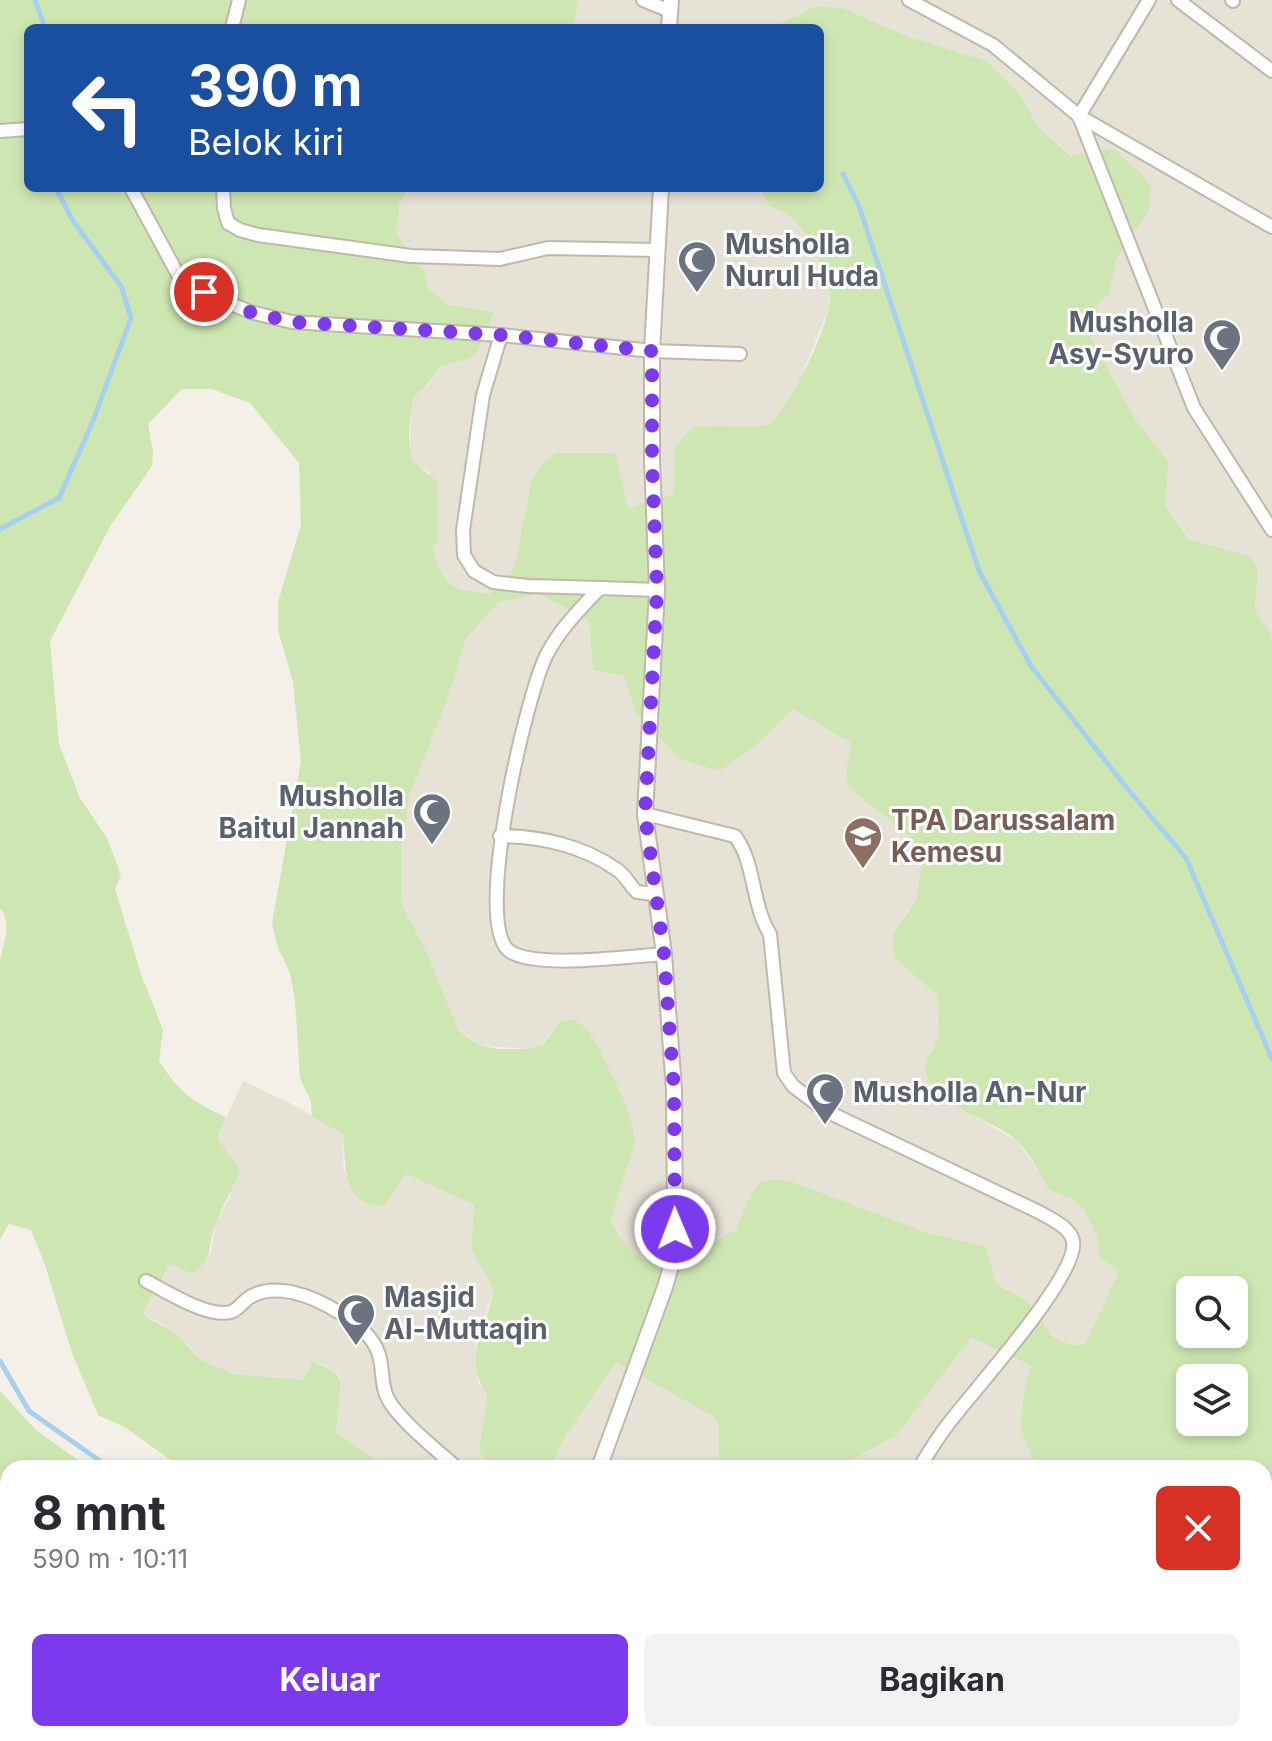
<!DOCTYPE html>
<html lang="id">
<meta charset="utf-8">
<style>
:root{--surface:#fff;--page:#f2f2f3;--text:#2b2b33;--muted:#7c7c81;--accent:#7c3aed}
body{margin:0;font-family:Inter,sans-serif;background:var(--page);color:var(--text);height:100vh;display:flex;flex-direction:column;font-size:30px;white-space:nowrap}
*{box-sizing:border-box;margin:0}
p{font-size:26px;color:var(--muted)}
.icon{flex:none;width:44px;height:44px;fill:none;stroke:currentColor;stroke-width:2;stroke-linecap:round;stroke-linejoin:round}
.map{position:relative;flex:1;overflow:hidden}
.details{position:absolute;left:0px;top:1460px;width:1272px;height:282px;display:flex;flex-direction:column;background:var(--surface);border-radius:24px 24px 0 0;box-shadow:0 4px 12px #0003}
.details>*{flex:none}
.hud{position:absolute;left:24px;top:24px;width:800px;height:168px;border-radius:12px;box-shadow:0 4px 12px #0003;background:#1a4fa0;color:#fff;overflow:hidden}
.tools{position:absolute;left:1176px;top:1276px;display:grid;gap:16px}
.tools a{display:grid;place-items:center;width:72px;height:72px;border-radius:12px;background:var(--surface);box-shadow:0 4px 12px #0003;font-size:40px}
.pin{position:absolute;display:grid;place-items:center;width:68px;height:68px;color:#fff;margin:-34px;border:4px solid #fff;border-radius:50%;box-shadow:0 2px 8px #0007}
.me{position:absolute;width:88px;margin:-44px;rotate:359deg;stroke-linejoin:round;filter:drop-shadow(0 0 6px #0008)}
.turn{display:flex;align-items:center;gap:28px;height:168px;padding:0 32px;font-size:36px}
.turn .icon{width:104px;height:104px;stroke-width:2.5}
.turn b{display:block;font-size:56px;line-height:68px}
.round{display:grid;place-items:center;flex:none;width:84px;height:84px;border-radius:12px;background:var(--page)}
.headline{display:flex;align-items:center;justify-content:space-between;height:136px;padding:0 32px}
h1{font-size:48px;font-weight:700;line-height:60px}
.action{display:flex;gap:16px;margin-top:auto;padding:16px 32px}
.action a{flex:1;height:92px;border-radius:12px;background:var(--accent);color:#fff;font-size:32px;font-weight:700;line-height:92px;text-align:center}
.action a+a{background:var(--page);color:var(--text)}
.map>svg:first-child{display:block}
</style>
<div class="map">
<svg width="1272" height="1741" viewBox="0 0 1272 1741">
<rect width="100%" height="100%" fill="#f4f0e8"/>
<!-- residential -->
<g fill="#e7e2d6">
<polygon points="578,0 1272,0 1272,636 1255,610 1258,566 1250,556 1190,539 1165,505 1169,463 1133,416 1091,336 1099,302 1110,292 1116,259 1148,212 1142,174 1113,148 1072,156 1039,128 1019,93 909,37 843,8 815,6 772,28 573,28"/>
<polygon points="408,188 760,188 770,207 783,210 794,219 810,241 827,280 830,295 828,310 802,375 780,414 770,425 675,446 674,494 628,508 531,482 514,568 491,594 452,588 444,581 433,551 438,539 429,472 416,465 409,452 413,398 425,389 440,366 493,312 448,305 427,287 423,271 396,233 400,202"/>
<polygon points="536,595 543,596 589,621 593,670 624,676 636,713 762,740 793,709 851,743 846,771 857,795 904,831 923,856 916,900 900,922 897,960 938,996 937,1042 929,1053 956,1106 1017,1141 1043,1177 1048,1189 1073,1200 1084,1209 1096,1234 1100,1257 1119,1272 1085,1345 1062,1343 1042,1324 1028,1302 995,1282 985,1246 928,1233 793,1182 747,1204 736,1229 712,1244 691,1263 661,1264 634,1256 624,1245 611,1220 635,1142 633,1128 560,1022 542,1044 530,1049 483,1046 459,1031 428,955 402,905 401,852 409,796 447,700 466,639 499,602"/>
<polygon points="243,1081 290,1103 344,1134 343,1161 345,1174 384,1206 406,1174 474,1205 471,1248 494,1291 476,1342 478,1382 487,1394 479,1451 490,1468 387,1468 381,1466 336,1432 341,1383 339,1375 326,1366 312,1363 302,1380 235,1374 202,1361 190,1347 161,1323 146,1317 144,1310 170,1264 211,1252 215,1225 231,1194 217,1138"/>
<polygon points="971,1336 1031,1366 1025,1384 1020,1427 1036,1468 850,1468 852,1460 896,1436"/>
<polygon points="616,1362 712,1416 719,1427 719,1468 550,1468 565,1437"/>
</g>
<!-- green -->
<g fill="#cee7b2" fill-rule="evenodd">
<path d="M0 0H578L573 28H28V188H408L400 202 396 233 424 271 427 287 448 305 494 312 478 350 470 358 440 366 424 389 413 398C412 416 404 445 414 461 420 469 431 475 438 483V539L433 551C448 592 449 587 490 594L514 568 531 482 543 462 556 453H615L628 508 674 494 675 446 695 426 754 427 770 425C792 400 830 328 830 295 829 279 820 263 813 248 804 229 791 212 770 207L760 188H820V28H772L815 6 843 8 909 37 986 61 1019 93 1039 128 1071 156 1113 148 1142 174 1151 187 1148 212 1116 259 1110 293 1099 302 1091 336 1133 416 1169 463 1165 505 1189 539 1250 556 1258 567 1255 610 1272 636V1741H396L380 1734H1264V1468H1036L1020 1427 1025 1384 1031 1366 971 1337 896 1436 853 1459 850 1468H719V1427L712 1416 616 1362 565 1437 550 1468H490L479 1451 487 1394C461 1359 486 1327 494 1291L471 1248 474 1205 406 1174 384 1206C341 1206 346 1165 343 1134L312 1116 311 1102 300 1078 295 1000 290 973 278 948 272 923 301 761 293 682 278 630V602L301 525 299 463 250 403 212 389H182L148 424 153 452 152 466 111 525 50 641 59 744 80 798 107 838 121 875 115 889 141 974 163 1030 159 1061C180 1093 191 1101 226 1117L217 1138 240 1170C233 1188 223 1205 216 1223 207 1245 214 1256 194 1274L170 1264 144 1310 146 1317 174 1332 202 1361 235 1374 302 1380 312 1363C325 1366 337 1369 341 1383L336 1432 387 1468H182L126 1428 98 1415 72 1353 44 1262 31 1230 9 1224 0 1239V959C4 942 12 923 0 908ZM536 595 543 596 589 621 593 670 624 676 636 713 680 759 720 771 762 740 793 709 851 743 846 771 848 785 857 795 904 831 923 856 916 900 893 934 892 947 897 960 938 996C937 1010 939 1026 937 1040 935 1049 924 1056 925 1067 929 1108 995 1118 1018 1142 1030 1155 1041 1173 1048 1189L1073 1200 1084 1209 1096 1234 1100 1257 1119 1272 1085 1344C1047 1348 1048 1322 1028 1302 1019 1294 1005 1291 996 1282L985 1246 928 1233 793 1182 776 1179 762 1181 752 1192 736 1229 712 1244 691 1263C647 1264 630 1263 611 1220L635 1142 633 1128 624 1100 594 1039 586 1028 573 1019 560 1022 543 1044 530 1049H498L483 1046 470 1039 459 1031 428 955 402 905 401 852 409 796 447 700 466 639 499 602ZM1190 1290H1234V1334H1190ZM1190 1378H1234V1422H1190Z"/>
<polygon points="0,1391 36,1430 89,1468 8,1468 8,1540 0,1538"/>
<polygon points="0,1679 8,1686 8,1734 316,1734 306,1741 0,1741"/>
</g>
<g fill="none" stroke-linecap="round" stroke-linejoin="round">
<!-- stream -->
<g stroke="#a6d0ef" stroke-width="5">
<polyline points="35,0 45,28"/>
<polyline points="843,174 859,206 979,571 1031,666 1126,787 1186,858 1272,1059"/>
<polyline points="0,529 59,498 93,421 131,318 121,286 73,221 56,188"/>
<polyline points="0,1361 29,1411 110,1468"/>
<polyline points="0,1638 8,1647"/>
<polyline points="552,1734 564,1741"/>
</g>
<!-- minor casing -->
<g stroke="#bfb8ab" stroke-width="16">
<g id="minor">
<polyline points="643,0 670,11"/>
<polyline points="909,0 993,45 1079,116 1272,227"/>
<polyline points="1149,0 1079,116 1194,408 1272,530"/>
<polyline points="1178,0 1272,71"/>
<polyline points="1232,0 1233,1"/>
<polyline points="232,28 239,0"/>
<polyline points="0,131 28,129"/>
<polyline points="131,188 182,282 250,312 292,322 501,335"/>
<polyline points="223,188 224,208 228,223 240,230 258,235 411,256 500,259 548,248 658,250"/>
<polyline points="600,588 528,586 493,582 474,571 464,555 463,530 483,395 501,335 652,351 740,354"/>
<path d="M657 590 600 588C580 609 560 629 547 654 526 695 474 918 508 950 531 970 632 956 664 954"/>
<path d="M645 814 735 836C756 864 751 904 770 934L784 1073 793 1086 826 1111 1041 1213C1052 1220 1070 1227 1073 1241 1080 1275 969 1395 946 1427 936 1440 928 1454 919 1468"/>
<path d="M500 836C540 836 583 846 616 869 626 875 629 885 637 892L654 894"/>
<path d="M146 1281C168 1292 207 1318 231 1312 237 1310 240 1305 245 1301 257 1290 275 1289 291 1292 319 1298 368 1324 378 1352 384 1367 380 1385 388 1399 399 1420 438 1451 457 1468"/>
</g>
</g>
<!-- tertiary casing -->
<g stroke="#bfb8ab" stroke-width="18">
<g id="tertiary">
<polyline points="669,28 671,0"/>
<polyline points="599,1468 665,1287 672,1263 675,1229 674,1090 664,954 645,814 657,590 652,459 652,351 661,188"/>
<polyline points="682,1734 690,1741"/>
</g>
</g>
<!-- minor -->
<use href="#minor" stroke="#fff" stroke-width="12"/>
<!-- tertiary -->
<use href="#tertiary" stroke="#fff" stroke-width="14"/>
</g>
<g fill="none" stroke-linecap="round" stroke-linejoin="round">
<!-- route -->
<polyline stroke="#7c3aed" stroke-width="14" stroke-dasharray="0 25.2" points="204,292 250,312 292,322 501,335 652,351 652,459 657,590 645,814 664,954 674,1090 675,1229"/>
</g>
<!-- icons -->
<defs>
<g id="mosque-pin" transform="scale(2)"><path d="M0 17L-7.5 6A9.5 9.5 0 1 1 7.5 6Z" fill="#6b7280" stroke="#fff"/><path d="M3.5-4.9A6 6 0 1 0 3.5 4.9A5 5 0 1 1 3.5-4.9Z" fill="#fff"/></g>
<g id="school-pin" transform="scale(2)"><path d="M0 17L-7.5 6A9.5 9.5 0 1 1 7.5 6Z" fill="#8d6e63" stroke="#fff"/><path d="M0-5L7-2L0 1L-7-2ZM-4 1L0 2.5L4 1V4Q0 6-4 4Z" fill="#fff"/></g>
</defs>
<g fill-rule="evenodd">
<use href="#mosque-pin" x="697" y="260"/>
<use href="#mosque-pin" x="1222" y="338"/>
<use href="#mosque-pin" x="432" y="812"/>
<use href="#school-pin" x="863" y="836"/>
<use href="#mosque-pin" x="825" y="1092"/>
<use href="#mosque-pin" x="356" y="1313"/>
</g>
<g text-anchor="middle" dominant-baseline="central" stroke-width="6" stroke-linejoin="round" paint-order="stroke">
<!-- worship labels -->
<g font-size="28" font-weight="bold" fill="#5b616d" stroke="#fff" text-anchor="start">
<text x="725" y="244">Musholla<tspan x="725" dy="32">Nurul Huda</tspan></text>
<text x="1194" y="322" text-anchor="end">Musholla<tspan x="1194" dy="32">Asy-Syuro</tspan></text>
<text x="404" y="796" text-anchor="end">Musholla<tspan x="404" dy="32">Baitul Jannah</tspan></text>
<text x="853" y="1092">Musholla An-Nur</text>
<text x="384" y="1297">Masjid<tspan x="384" dy="32">Al-Muttaqin</tspan></text>
</g>
<!-- education labels -->
<g font-size="28" font-weight="bold" fill="#785e54" stroke="#fff" text-anchor="start">
<text x="891" y="820">TPA Darussalam<tspan x="891" dy="32">Kemesu</tspan></text>
</g>
</g>
</svg>
<div class="tools">
<a><svg class="icon" aria-label="search" viewBox="0 0 24 24"><circle cx="10" cy="10" r="6"/><path d="M15 15l6 6"/></svg></a>
<a><svg class="icon" aria-label="layers" viewBox="0 0 24 24"><path d="M12 4l9 5-9 5-9-5zM3 14l9 5 9-5"/></svg></a>
</div>
<div class="pin" style="left:204px;top:292px;background:#d93025"><svg class="icon" aria-label="arrive" viewBox="0 0 24 24"><path d="M6 21V4h12l-3 4 3 4H6"/></svg></div>
<svg class="me" style="left:675px;top:1229px" viewBox="-20 -20 40 40"><circle r="17" fill="#7c3aed" stroke="#fff" stroke-width="3"/><path d="M0-11L8 9 0 5-8 9z" fill="#fff"/></svg>
<div class="hud">
<div class="turn"><svg class="icon" aria-label="left" viewBox="0 0 24 24"><path d="M17 20v-9H6M10 6l-5 5 5 5"/></svg><div><b>390 m</b>Belok kiri</div></div>
</div>
<section class="details">
<div class="headline"><div><h1>8 mnt</h1><p>590 m · 10:11</p></div><a class="round" style="background:#d93025;color:#fff"><svg class="icon" aria-label="close" viewBox="0 0 24 24"><path d="M6 6l12 12M18 6L6 18"/></svg></a></div>
<div class="action"><a>Keluar</a><a>Bagikan</a></div>
</section>
</div>
